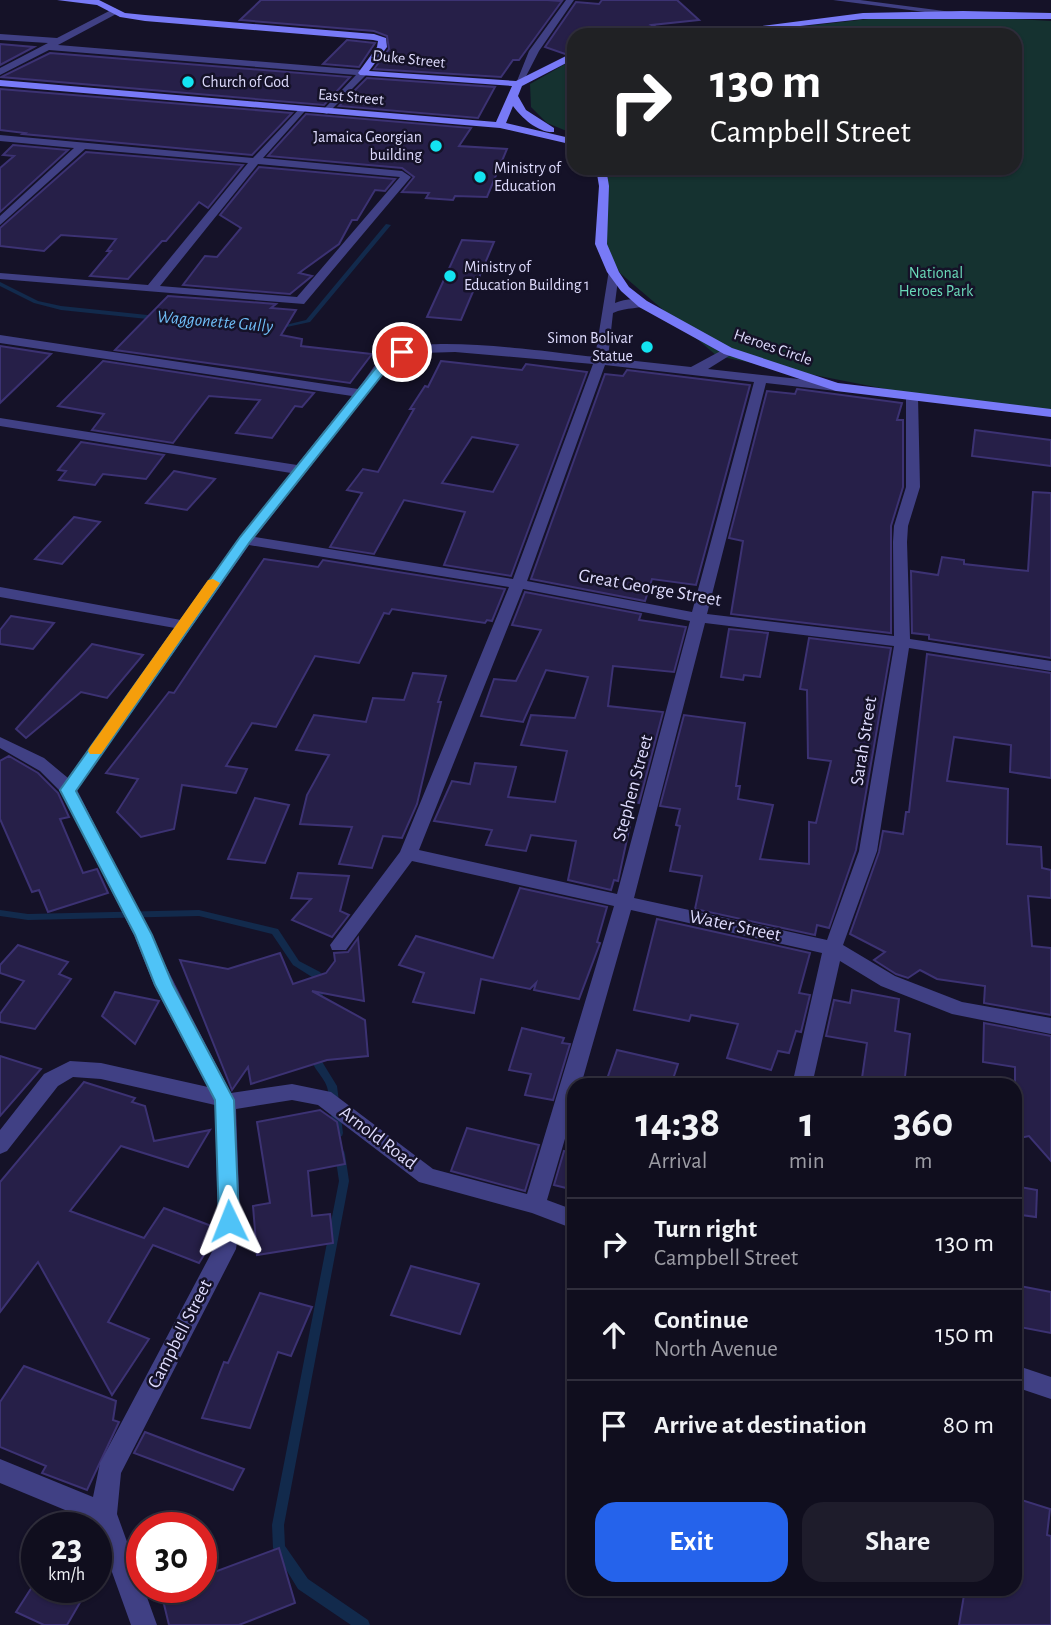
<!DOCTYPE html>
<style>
:root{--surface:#100e1e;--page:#1e1c2b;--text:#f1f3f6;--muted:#9c9ca4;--line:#302e3c;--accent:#2563eb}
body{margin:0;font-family:"Alegreya Sans",sans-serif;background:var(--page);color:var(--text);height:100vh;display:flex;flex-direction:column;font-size:26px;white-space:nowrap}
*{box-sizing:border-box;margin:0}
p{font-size:23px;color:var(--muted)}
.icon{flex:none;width:38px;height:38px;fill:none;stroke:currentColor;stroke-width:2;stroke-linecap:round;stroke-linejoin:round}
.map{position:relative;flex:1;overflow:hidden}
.side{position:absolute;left:567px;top:1078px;width:455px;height:518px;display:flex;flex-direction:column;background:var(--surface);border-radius:21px;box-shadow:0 2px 5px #0004,0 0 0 2px var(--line)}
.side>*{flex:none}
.top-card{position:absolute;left:567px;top:28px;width:455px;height:147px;border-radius:21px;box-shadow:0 2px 5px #0004,0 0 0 2px var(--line);background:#202124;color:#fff;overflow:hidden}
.speed{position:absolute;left:21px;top:1512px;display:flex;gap:14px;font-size:35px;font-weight:700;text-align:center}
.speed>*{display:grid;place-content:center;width:91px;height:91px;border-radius:50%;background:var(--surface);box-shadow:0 2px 5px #0004,0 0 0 2px var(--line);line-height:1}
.speed small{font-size:18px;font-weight:400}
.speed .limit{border:10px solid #d22;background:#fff;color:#111}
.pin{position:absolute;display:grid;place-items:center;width:60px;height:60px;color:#fff;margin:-30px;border:4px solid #fff;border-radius:50%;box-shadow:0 2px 7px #0007}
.me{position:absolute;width:77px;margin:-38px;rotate:358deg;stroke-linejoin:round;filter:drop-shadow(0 0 5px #0008)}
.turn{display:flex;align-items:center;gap:24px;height:147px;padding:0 28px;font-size:32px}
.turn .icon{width:91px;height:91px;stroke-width:2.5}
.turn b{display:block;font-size:49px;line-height:60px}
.eta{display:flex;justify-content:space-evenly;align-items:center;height:119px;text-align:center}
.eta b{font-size:42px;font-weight:700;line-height:49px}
.primary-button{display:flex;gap:14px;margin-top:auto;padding:14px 28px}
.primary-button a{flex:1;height:80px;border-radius:21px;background:var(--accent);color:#fff;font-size:28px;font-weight:700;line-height:80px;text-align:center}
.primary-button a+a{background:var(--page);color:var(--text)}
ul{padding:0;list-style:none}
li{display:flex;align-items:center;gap:21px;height:91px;padding:0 28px;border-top:2px solid var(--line)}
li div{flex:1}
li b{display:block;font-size:26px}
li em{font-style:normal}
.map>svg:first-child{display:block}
</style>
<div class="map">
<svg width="1051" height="1625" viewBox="0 0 1051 1625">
<rect width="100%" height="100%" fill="#151228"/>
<!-- green -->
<g fill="#153230">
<polygon points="978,17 1051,21 1051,412 916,395 717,356 620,273 609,253 602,230 609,168 1015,168 1015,35 726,35 868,19"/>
<polygon points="574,59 574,134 547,123 531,107 530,84"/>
</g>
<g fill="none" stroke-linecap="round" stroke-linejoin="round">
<!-- stream -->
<g fill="#122a4c" fill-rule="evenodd">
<polygon points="386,224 391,225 310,322 273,330 273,328 306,320"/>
<polygon points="0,282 38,301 61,306 157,316 160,318 157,320 61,310 34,303 0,286"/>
<polygon points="0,910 28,914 199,910 278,929 299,961 320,972 322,975 323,1006 321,1009 315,1009 313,1006 312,977 293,965 272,934 199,916 28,920 0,916"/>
<path d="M316 1050 320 1051 321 1060 337 1086 343 1133 342 1136 338 1137 334 1136 333 1133C331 1120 331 1099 327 1087 323 1074 308 1066 312 1051Z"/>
<polygon points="340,1150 344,1151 345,1154 349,1181 284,1525 285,1546 308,1579 368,1620 370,1625 351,1625 298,1589 273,1548 272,1525 339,1181 335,1154 336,1151"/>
</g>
</g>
<!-- building -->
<g fill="#261f48" stroke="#3c3273" stroke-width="2" fill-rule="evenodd">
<polygon points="261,0 547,0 562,1 519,60 513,60 501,77 374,69 389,49 387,36 374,31 240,20"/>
<polygon points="602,0 677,0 699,20 652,25 654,26 600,35 574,35 574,50 565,54 545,47 576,2 599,4"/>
<polygon points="347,40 375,43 359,67 323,64"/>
<polygon points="0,44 34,47 0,65"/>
<polygon points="50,53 350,77 324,105 1,77"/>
<polygon points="367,78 495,87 478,118 339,106"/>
<polygon points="0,89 292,113 252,155 23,134 25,133 0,130"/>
<polygon points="306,114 471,128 459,146 507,149 487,197 455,196 453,200 426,198 429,193 402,192 414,177 402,168 268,156"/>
<polygon points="13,145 68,150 0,212 0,168 14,156 3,155"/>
<polygon points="86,152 243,165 208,208 199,202 166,241 162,241 128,279 90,276 111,251 107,251 116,239 61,235 44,251 0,246 0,228"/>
<polygon points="259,167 395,179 385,191 375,190 357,220 352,220 339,244 299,273 312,276 290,294 183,285 205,256 217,257 241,228 220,215"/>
<polygon points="462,240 494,242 461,320 427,317"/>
<polygon points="168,296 276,304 271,308 296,310 281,335 302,339 301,346 372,354 350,383 115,350"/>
<polygon points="0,346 51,354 0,403"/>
<polygon points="103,361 314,393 302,407 295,406 272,438 236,433 260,400 209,396 173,443 92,430 104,414 58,406"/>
<path d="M441 361 522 370 526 364 587 372 511 576 444 565 465 512 404 500 374 554 330 547 362 493 347 490 363 469 378 472 414 409H410L425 386 428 387ZM472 437 518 445 493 492 442 483Z"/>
<polygon points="627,370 750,385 696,585 652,579 645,601 531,579 605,374 623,376"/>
<polygon points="797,389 902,403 897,420 903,420 903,487 891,526 891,633 731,614 743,541 729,538 767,391 795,394"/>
<polygon points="975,430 1051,440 1051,466 972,456"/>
<polygon points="81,442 164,455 146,479 103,474 95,485 59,480 66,471 58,470"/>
<polygon points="174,471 215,479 187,510 146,503"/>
<polygon points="1033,492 1051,493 1051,658 929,639 929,635 912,633 911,571 938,575 942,557 964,560 964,564 1028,571"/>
<polygon points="74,517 100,522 62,564 35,559"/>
<polygon points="264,559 318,567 323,560 505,589 492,621 487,620 485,623 392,609 389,614 384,613 359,663 315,656 276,727 252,723 226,766 247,769 236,793 182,785 174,829 141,837 117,812 138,779 106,773 169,692 174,693"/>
<polygon points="525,592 641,614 639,620 686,627 674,672 613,666 608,706 663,712 639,803 635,802 618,881 614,880 611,890 568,880 576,841 531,835 526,851 486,845 492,830 434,821 452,781 470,784 475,763 516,767 508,797 555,802 567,751 521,745 531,715 575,718 588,677 546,670 523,722 481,716 494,679 516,681 541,630 512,625"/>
<polygon points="11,616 54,623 33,649 0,644 0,630"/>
<polygon points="729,629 768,633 760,677 744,675 743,680 721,677"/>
<polygon points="809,638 891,648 856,850 829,928 817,925 815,935 695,909 702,876 670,871 680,826 676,825 680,809 660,806 684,715 745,723 736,786 740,786 738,799 773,805 760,859 809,864 809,822 816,823 831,761 808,758 807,690 800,689"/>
<polygon points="92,644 143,655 107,698 81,692 26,738 16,729"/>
<polygon points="927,654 1051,673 1051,778 1010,772 1011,745 954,737 947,781 1008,789 1007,844 1041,847 1042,868 1051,870 1051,898 1028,896 1032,946 1051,948 1051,1015 984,1003 985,986 937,979 920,970 908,978 896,974 874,960 885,952 850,934 879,852 883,831 903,834 906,812 909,812"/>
<polygon points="413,673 446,676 438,702 441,702 417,804 402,838 383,836 372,868 339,864 352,827 300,824 307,795 329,755 296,750 314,715 366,722 373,698 404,700"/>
<polygon points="9,756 38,773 58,793 69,817 60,819 83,873 97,869 108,893 48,912 39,890 32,892 0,819 0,761"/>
<polygon points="255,798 289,805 265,863 228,859"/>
<polygon points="298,873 349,876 340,911 349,915 332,937 292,920 311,899 291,898"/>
<polygon points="520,888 607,907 597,942 600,943 579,999 534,990 536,983 530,989 481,979 474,1013 413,1002 424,973 399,965 416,936 493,958"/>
<polygon points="657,919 810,953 799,993 810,995 801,1032 796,1031 789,1053 778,1051 771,1070 727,1058 738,1024 691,1015 689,1021 634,1010"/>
<polygon points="358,938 364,1001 312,991 365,1020 368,1056 327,1060 251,1084 248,1067 232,1090 180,960 228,969 280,953 293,984 326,973 335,961 334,953 348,952"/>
<polygon points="18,945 68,962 59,974 71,979 35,1029 0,1022 0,1014 24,981 0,973 0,965"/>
<polygon points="852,990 899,999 895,1031 910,1034 904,1085 861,1085 867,1043 826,1036 834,1000 850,1003"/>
<polygon points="115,992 159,1001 135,1044 102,1016"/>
<polygon points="984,1023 1051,1036 1051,1161 1029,1136 1015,1139 1015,1067 983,1062"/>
<polygon points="522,1028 564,1038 562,1043 570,1044 553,1100 525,1095 531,1074 509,1070"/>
<polygon points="617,1050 678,1064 671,1085 620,1085 606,1082"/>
<polygon points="0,1056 41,1069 0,1116"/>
<polygon points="84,1082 135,1098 132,1102 145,1106 154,1141 210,1130 188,1167 121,1146 70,1211 144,1238 164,1208 214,1227 212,1242 199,1263 153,1245 108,1322 149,1339 112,1395 38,1262 0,1312 0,1182"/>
<polygon points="320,1110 337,1122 345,1164 308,1171 312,1216 330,1214 333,1243 257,1255 253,1206 270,1203 257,1122"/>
<polygon points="467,1128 539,1145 525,1191 451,1171"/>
<polygon points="564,1151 574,1153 574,1190 554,1185"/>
<polygon points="1015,1186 1037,1190 1036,1217 1015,1214"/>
<polygon points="411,1266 479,1284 460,1334 391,1315"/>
<polygon points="1015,1285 1051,1292 1051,1333 1015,1326"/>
<polygon points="260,1293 312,1307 291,1356 278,1352 250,1428 202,1418 224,1362 228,1363"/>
<polygon points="24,1366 116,1401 113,1420 119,1422 87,1490 42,1473 46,1466 0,1447 0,1402"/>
<polygon points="145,1432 200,1453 244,1469 233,1490 134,1453"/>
<polygon points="1015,1498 1050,1509 1047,1535 1051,1536 1051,1625 959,1625 965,1589 1015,1589"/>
<polygon points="279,1548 295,1603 239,1625 169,1625 161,1592 175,1587 201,1587 201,1577"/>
<polygon points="32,1587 89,1587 67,1625 44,1625 16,1612"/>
</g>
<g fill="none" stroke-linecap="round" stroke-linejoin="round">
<!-- street -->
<g fill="#404084" fill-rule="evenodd">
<polygon points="566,0 574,0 539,51 521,86 515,86 529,51"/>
<polygon points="833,0 860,0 967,14 963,17"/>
<polygon points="115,8 118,13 58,45 363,70 368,73 327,114 324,113 324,109 356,75 49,50 0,75 0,68 48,43 0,40 0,34 57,38"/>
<path d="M302 106 307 109 305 111 263 158 402 171 411 177 304 304 0 279V273L148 285 248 163 85 149 0 225V216L74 148 0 141V135L253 158ZM258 164 400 177 297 297 160 286Z"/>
<path d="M609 270 619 272 615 303C625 299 640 297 649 304 642 309 626 307 613 313L608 358 691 367 728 347 734 351 732 354 708 369 836 383 842 387 836 391 766 383 707 614 894 636 893 542 894 526 906 487V397L912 393 918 397 920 487 908 526 907 542 910 639 1051 661V671L909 648 877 851 843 945 895 976 962 1002 1051 1018V1034L952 1014 881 986 840 961 812 1085H792L822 953 631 910 581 1085H574V1108L547 1200 574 1210V1229L532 1213 419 1182 318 1105 292 1100 236 1109 240 1221 236 1249 121 1473 117 1514 157 1625H131L94 1522 0 1483V1459L93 1497 100 1463 214 1248 218 1221 215 1105 101 1079 73 1077 58 1086 7 1151 0 1154V1130L44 1074 70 1061 101 1063 208 1087 154 985 134 935 61 792 40 771 0 748V737L44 758 68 778 175 628 0 597V587L181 620 240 537 291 473 0 426V418L297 465 352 396 0 343V335L358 389C366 379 374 364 385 355 415 331 554 353 595 357ZM455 352 593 364 513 579 255 537 394 360 421 353ZM605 365 754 382 692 612 527 581ZM249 545 509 587 400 852 330 945 332 950H346L412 861 614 906 527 1194 433 1169 331 1092 292 1084 231 1093C178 993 129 891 77 790ZM523 589 690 621 617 894 419 850ZM705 623 894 646 859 851 827 940 634 898Z"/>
<polygon points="1015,1365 1051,1377 1051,1399 1015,1387"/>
</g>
<!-- secondary -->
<g fill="#787af7" fill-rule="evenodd">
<path d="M57 0H99L125 13 145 15 374 34 386 38 387 47 369 71 516 81 574 52V59L522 86 518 96 526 110 554 128V132C538 133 522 118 513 106L506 123 574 139V145L500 128 0 86V80L496 122 512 86 360 75 358 73 377 47 378 41 373 40 145 21 120 17 97 5Z"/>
<polygon points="963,11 1051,13 1051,19 863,19 720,35 693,35 863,13"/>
<polygon points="596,168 606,168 609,186 607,244 619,272 629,287 647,301 732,348 838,383 1051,409 1051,417 836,391 724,354 639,307 621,291 607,272 595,244 599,186"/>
</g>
</g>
<!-- route -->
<polygon fill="#4fc3f7" stroke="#337fa1" stroke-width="2" points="402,348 406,349 406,354 394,360 249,543 76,791 152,935 173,985 234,1100 239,1221 236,1227 229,1229 222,1227 219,1221 215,1100 155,985 135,935 60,790 240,537 386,355"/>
<!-- slow -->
<polygon fill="#f59e0b" points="213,579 220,583 101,754 90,754 88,751 90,747 208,580"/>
<!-- markers -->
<g fill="#13e4f1" stroke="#151228" stroke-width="2.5">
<circle cx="188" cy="82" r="7"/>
<circle cx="436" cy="146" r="7"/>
<circle cx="480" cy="177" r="7"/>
<circle cx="450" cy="276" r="7"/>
<circle cx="647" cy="347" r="7"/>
</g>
<g text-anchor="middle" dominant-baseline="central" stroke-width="5" stroke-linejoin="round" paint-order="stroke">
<!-- far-street labels -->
<g font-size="16" fill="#dedbfd" stroke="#151228">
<text transform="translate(409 59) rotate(6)">Duke Street</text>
<text transform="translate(351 97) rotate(5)">East Street</text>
<text transform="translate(773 347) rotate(19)">Heroes Circle</text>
</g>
<!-- far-poi labels -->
<g font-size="16" fill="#dedbfd" stroke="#151228" text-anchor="start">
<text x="202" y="82">Church of God</text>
<text x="422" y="137" text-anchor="end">Jamaica Georgian<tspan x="422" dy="18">building</tspan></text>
<text x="494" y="168">Ministry of<tspan x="494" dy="18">Education</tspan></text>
<text x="464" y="267">Ministry of<tspan x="464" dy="18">Education Building 1</tspan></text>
<text x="633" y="338" text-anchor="end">Simon Bolivar<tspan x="633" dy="18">Statue</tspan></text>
</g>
<!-- far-park labels -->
<g font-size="16" fill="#6adab9" stroke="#151228">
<text x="936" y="273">National<tspan x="936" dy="18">Heroes Park</tspan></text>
</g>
<!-- far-water labels -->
<g font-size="18" font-style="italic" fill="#6fbef7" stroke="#151228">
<text transform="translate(215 322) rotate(5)">Waggonette Gully</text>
</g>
<!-- street labels -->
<g font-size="19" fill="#dedbfd" stroke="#151228">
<text transform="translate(650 588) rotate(10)">Great George Street</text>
<text transform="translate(864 741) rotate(-81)">Sarah Street</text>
<text transform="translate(633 788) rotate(-75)">Stephen Street</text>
<text transform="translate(735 926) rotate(12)">Water Street</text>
<text transform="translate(378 1138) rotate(37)">Arnold Road</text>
<text transform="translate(180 1334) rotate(-63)">Campbell Street</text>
</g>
</g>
</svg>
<div class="speed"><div>23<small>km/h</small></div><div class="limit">30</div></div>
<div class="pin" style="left:402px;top:352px;background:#d93025"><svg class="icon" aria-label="arrive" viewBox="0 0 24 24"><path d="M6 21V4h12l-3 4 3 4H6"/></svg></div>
<svg class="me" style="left:229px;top:1221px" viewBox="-20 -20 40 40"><path d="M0-17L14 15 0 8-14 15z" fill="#4fc3f7" stroke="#fff" stroke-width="4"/></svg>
<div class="top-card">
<div class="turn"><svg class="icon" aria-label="right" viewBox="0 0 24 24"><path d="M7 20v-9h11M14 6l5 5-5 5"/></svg><div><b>130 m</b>Campbell Street</div></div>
</div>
<section class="side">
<div class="eta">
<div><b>14:38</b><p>Arrival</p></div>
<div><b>1</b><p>min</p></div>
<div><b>360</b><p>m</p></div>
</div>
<ul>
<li><svg class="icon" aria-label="right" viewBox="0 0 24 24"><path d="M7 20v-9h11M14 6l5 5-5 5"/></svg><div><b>Turn right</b><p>Campbell Street</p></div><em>130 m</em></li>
<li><svg class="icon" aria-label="ahead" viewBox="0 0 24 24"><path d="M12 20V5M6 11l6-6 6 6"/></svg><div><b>Continue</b><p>North Avenue</p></div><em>150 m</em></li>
<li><svg class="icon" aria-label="arrive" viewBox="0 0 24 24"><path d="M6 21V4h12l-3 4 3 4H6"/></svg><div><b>Arrive at destination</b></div><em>80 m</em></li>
</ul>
<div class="primary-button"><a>Exit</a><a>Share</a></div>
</section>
</div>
